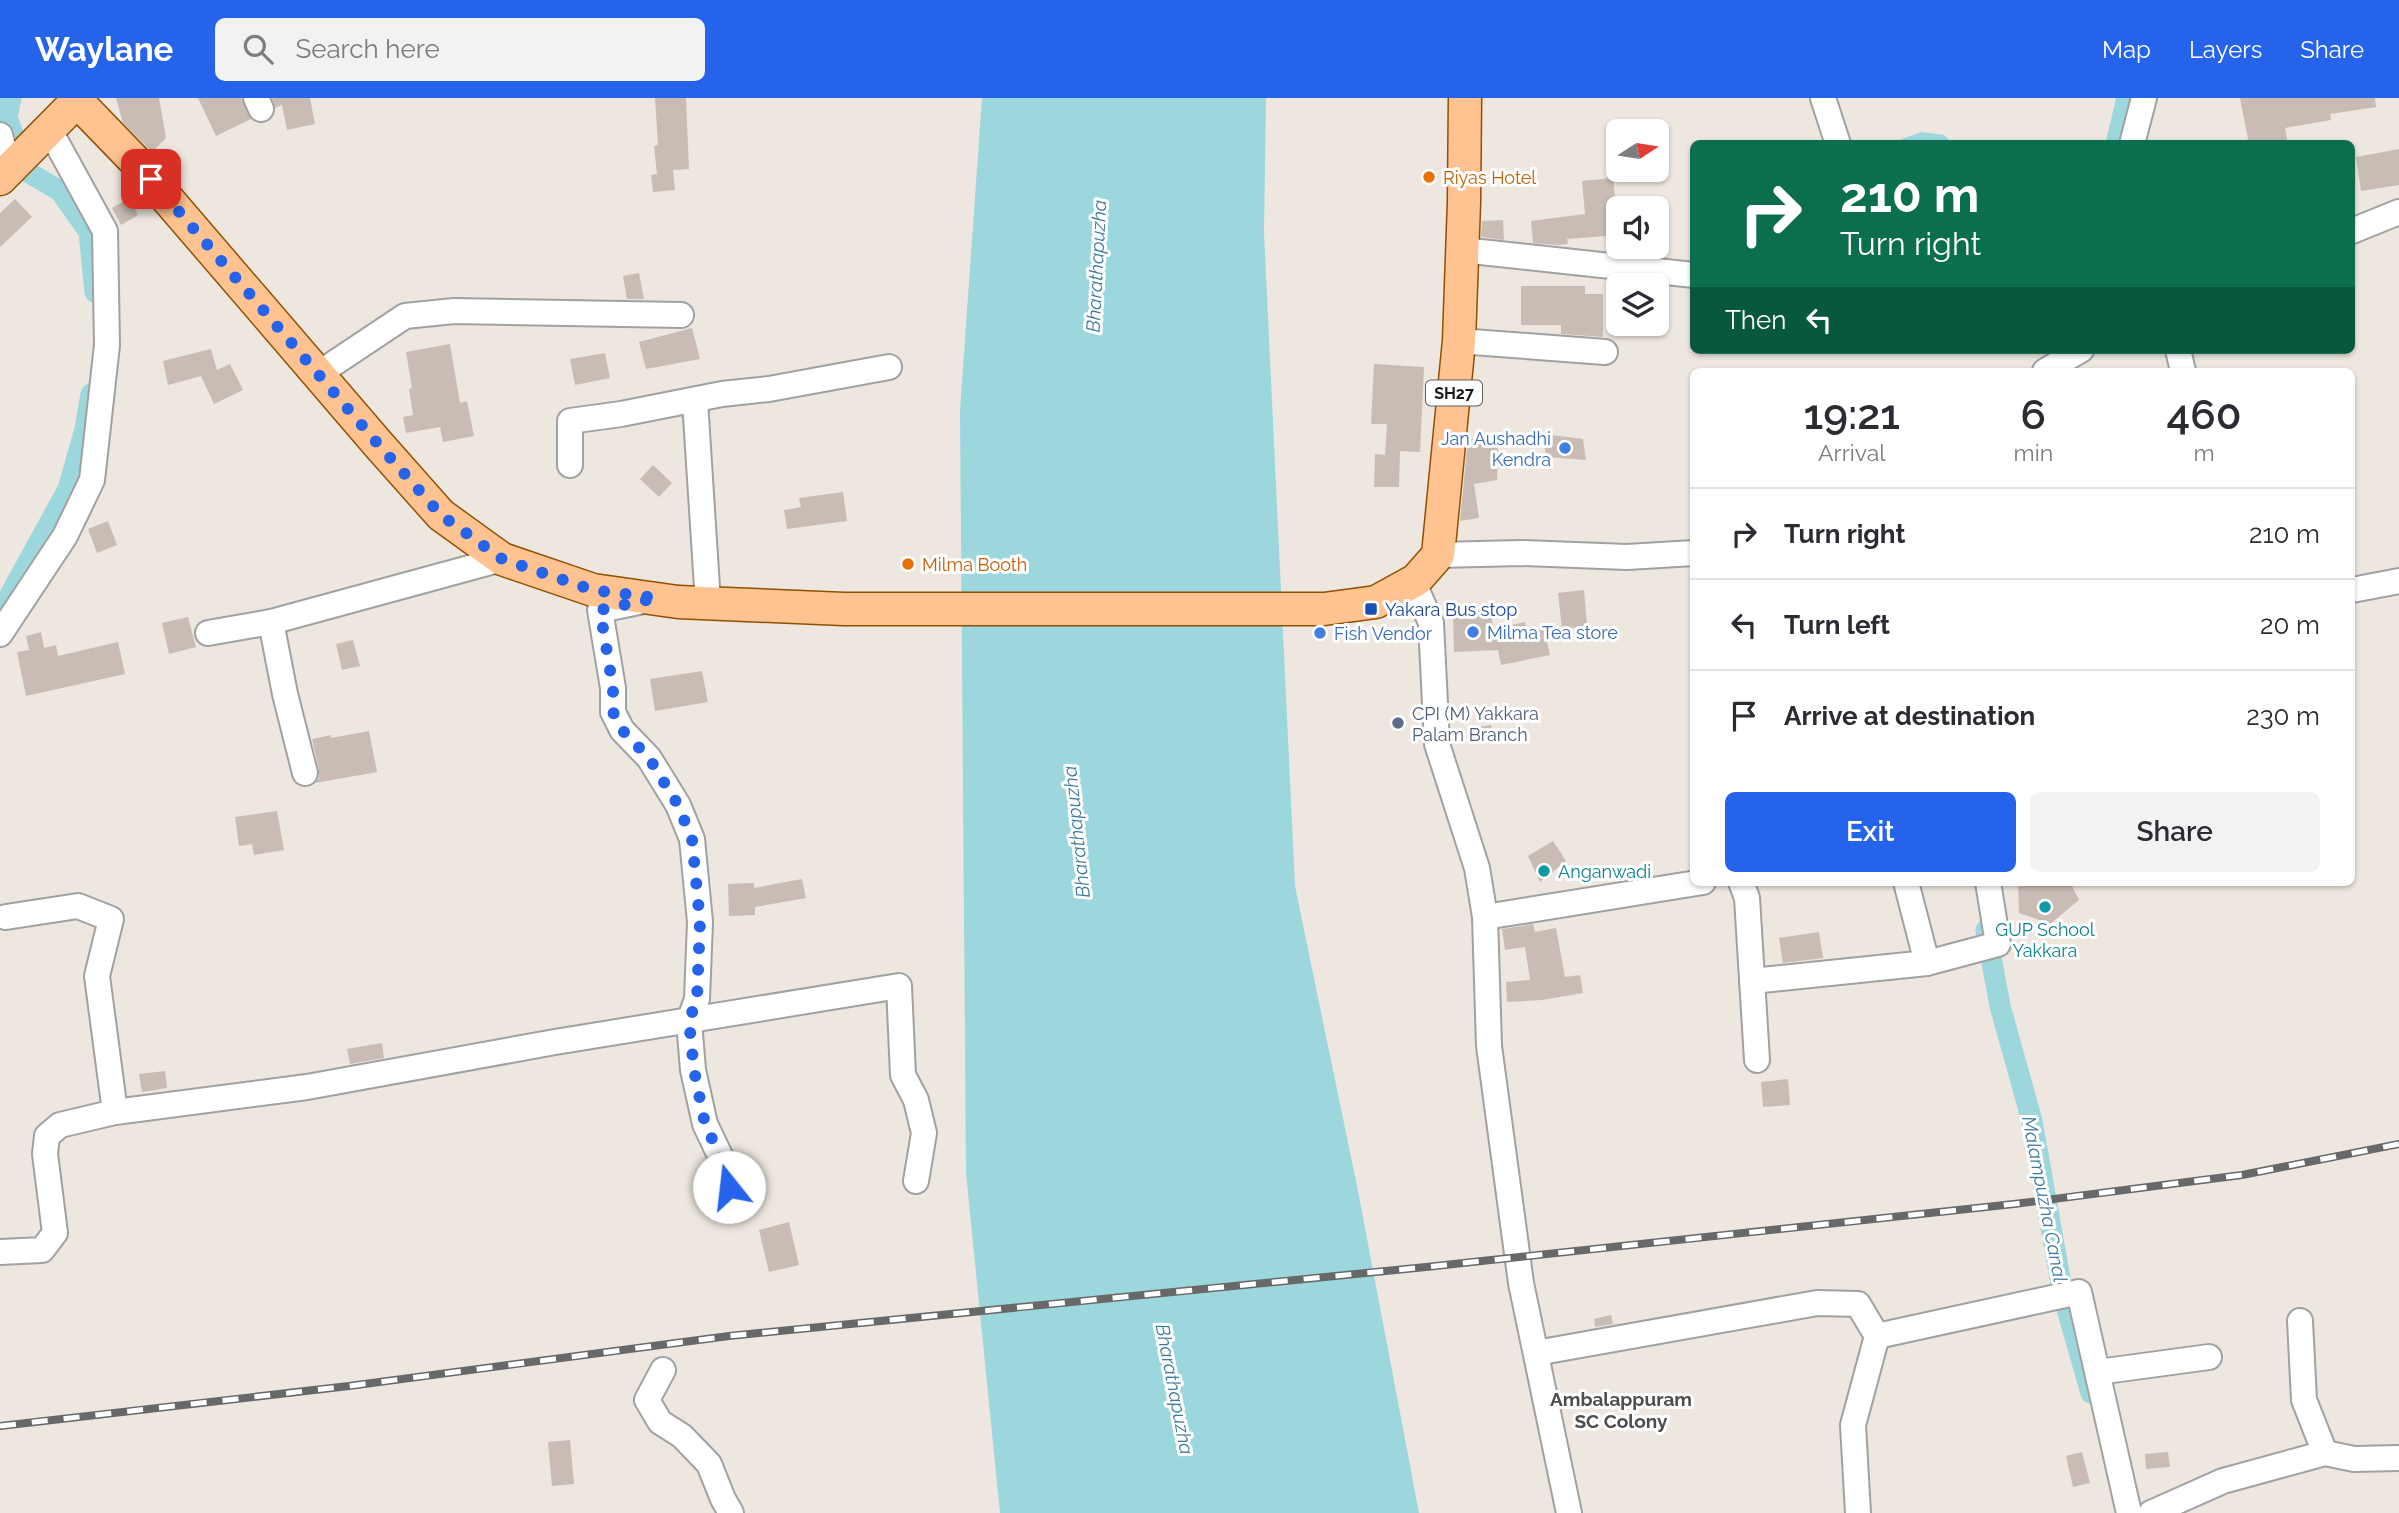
<!DOCTYPE html>
<style>
:root{--surface:#fff;--page:#f2f2f3;--text:#2b2b33;--muted:#7c7c81;--line:#e1e1e2;--accent:#2563eb}
body{margin:0;font-family:Raleway,sans-serif;background:var(--page);color:var(--text);height:100vh;display:flex;flex-direction:column;font-size:26px;white-space:nowrap}
*{box-sizing:border-box;margin:0}
p{font-size:23px;color:var(--muted)}
.icon{flex:none;width:38px;height:38px;fill:none;stroke:currentColor;stroke-width:2;stroke-linecap:round;stroke-linejoin:round}
.map{position:relative;flex:1;overflow:hidden}
.panel{position:absolute;left:1690px;top:270px;width:665px;height:518px;display:flex;flex-direction:column;background:var(--surface);border-radius:10px;box-shadow:0 2px 5px #0004}
.panel>*{flex:none}
.hud{position:absolute;left:1690px;top:42px;width:665px;height:214px;border-radius:10px;box-shadow:0 2px 5px #0004;background:#0b6e4f;color:#fff;overflow:hidden}
.needle{width:46px;rotate:78deg}
.fabs{position:absolute;left:1606px;top:21px;display:grid;gap:14px}
.fabs a{display:grid;place-items:center;width:63px;height:63px;border-radius:10px;background:var(--surface);box-shadow:0 2px 5px #0004;font-size:35px}
.pin{position:absolute;display:grid;place-items:center;width:60px;height:60px;color:#fff;margin:-30px;border-radius:14px;box-shadow:0 4px 10px #0006}
.me{position:absolute;width:77px;margin:-38px;rotate:344deg;stroke-linejoin:round;filter:drop-shadow(0 0 5px #0008)}
.turn{display:flex;align-items:center;gap:24px;height:147px;padding:0 35px;font-size:32px}
.turn .icon{width:91px;height:91px;stroke-width:2.5}
.turn b{display:block;font-size:49px;line-height:60px}
.then{display:flex;align-items:center;height:66px;padding:0 35px;background:#0003;gap:14px;font-size:26px}
.eta{display:flex;justify-content:space-evenly;align-items:center;height:119px;text-align:center}
.eta b{font-size:42px;font-weight:600;line-height:49px}
.cta{display:flex;gap:14px;margin-top:auto;padding:14px 35px}
.cta a{flex:1;height:80px;border-radius:10px;background:var(--accent);color:#fff;font-size:28px;font-weight:600;line-height:80px;text-align:center}
.cta a+a{background:var(--page);color:var(--text)}
ul{padding:0;list-style:none}
li{display:flex;align-items:center;gap:21px;height:91px;padding:0 35px;border-top:2px solid var(--line)}
li div{flex:1}
li b{display:block;font-size:26px}
li em{font-style:normal}
header{display:flex;align-items:center;gap:42px;box-sizing:border-box;height:98px;padding:0 35px;background:var(--accent);color:#fff}
header strong{font-size:33px}
nav{display:flex;gap:38px;margin-inline-start:auto;font-size:24px}
.search{width:490px;height:63px;background:var(--page);display:flex;align-items:center;gap:18px;box-sizing:border-box;padding:0 24px;border-radius:10px;color:var(--muted);font-size:26px}
.map>svg:first-child{display:block}
</style>
<header>
<strong>Waylane</strong>
<div class="search"><svg class="icon" aria-label="search" viewBox="0 0 24 24"><circle cx="10" cy="10" r="6"/><path d="M15 15l6 6"/></svg>Search here</div>
<nav><a>Map</a><a>Layers</a><a>Share</a></nav>
</header>
<div class="map">
<svg width="2399" height="1415" viewBox="0 0 2399 1415">
<rect width="100%" height="100%" fill="#ede7df"/>
<!-- water -->
<g fill="#9cd7de">
<polygon points="982,0 1266,0 1264,134 1295,788 1358,1093 1419,1415 1000,1415 966,1075 960,312"/>
<polygon points="1921,34 1944,37 1952,45 1891,45"/>
</g>
<g fill="none" stroke-linecap="round" stroke-linejoin="round">
<!-- canal -->
<g stroke="#9cd7de" stroke-width="21">
<polyline points="11,0 7,19 26,73 60,93 89,134 95,194"/>
<polyline points="2116,46 2127,0"/>
<polyline points="0,515 68,391 85,331 91,296"/>
<polyline points="1986,832 2000,908 2032,1023 2063,1197 2091,1295"/>
</g>
</g>
<!-- building -->
<g fill="#c9bcb5">
<polygon points="116,0 159,0 166,40 152,54 123,25"/>
<polygon points="198,0 241,0 251,21 216,38"/>
<polygon points="272,0 310,0 315,26 287,32 282,7 275,10"/>
<polygon points="655,0 686,0 689,71 673,72 675,92 653,94 651,77 657,76 654,48 658,47"/>
<polygon points="2240,0 2375,0 2376,9 2330,16 2331,22 2285,30 2288,46 2249,46"/>
<polygon points="2399,51 2399,87 2361,93 2356,59"/>
<polygon points="1613,80 1619,137 1567,141 1568,146 1558,147 1533,145 1531,123 1585,116 1582,83"/>
<polygon points="129,100 138,117 121,127 112,110"/>
<polygon points="15,101 32,119 0,149 0,115"/>
<polygon points="1503,122 1504,142 1481,139 1482,123"/>
<polygon points="639,175 644,201 627,201 623,178"/>
<polygon points="1521,188 1585,188 1585,196 1603,196 1603,239 1561,236 1561,227 1521,227"/>
<polygon points="692,230 700,261 646,271 639,244"/>
<polygon points="450,246 460,305 467,303 474,338 443,344 440,329 406,335 403,319 413,317 409,291 412,290 406,254"/>
<polygon points="211,251 217,272 230,266 243,292 214,306 201,278 168,287 163,263"/>
<polygon points="605,255 610,280 575,287 570,261"/>
<polygon points="1374,266 1424,269 1420,354 1400,353 1399,389 1374,389 1375,356 1385,357 1387,326 1371,326"/>
<polygon points="1543,336 1583,341 1586,362 1546,359"/>
<polygon points="1468,340 1498,345 1497,382 1474,386 1479,420 1460,423"/>
<polygon points="653,367 672,385 659,399 640,381"/>
<polygon points="843,394 847,423 787,431 784,412 801,409 799,400"/>
<polygon points="108,423 117,447 97,455 88,431"/>
<polygon points="1584,492 1587,528 1562,531 1558,495"/>
<polygon points="1491,512 1493,531 1525,524 1527,534 1544,530 1550,557 1501,567 1498,552 1454,554 1453,515"/>
<polygon points="188,519 196,549 169,556 162,525"/>
<polygon points="41,534 44,550 56,547 58,558 118,544 125,576 26,598 17,554 29,552 26,538"/>
<polygon points="353,542 360,568 342,572 336,546"/>
<polygon points="702,573 708,604 655,613 650,581"/>
<polygon points="1491,627 1493,642 1474,645 1472,630"/>
<polygon points="369,633 377,674 315,685 319,680 319,672 312,641 331,637 331,640"/>
<polygon points="277,713 284,752 254,757 252,746 239,748 235,719"/>
<polygon points="1553,743 1566,763 1540,784 1528,758"/>
<polygon points="802,781 806,800 755,809 755,817 729,818 728,786 754,785 754,790"/>
<polygon points="2018,784 2070,784 2079,802 2050,826 2019,815"/>
<polygon points="1533,826 1535,834 1556,830 1565,879 1580,877 1583,895 1542,902 1507,904 1506,884 1530,882 1525,849 1505,852 1502,831"/>
<polygon points="1819,834 1823,860 1783,865 1779,840"/>
<polygon points="382,945 384,960 350,966 347,951"/>
<polygon points="165,973 167,990 142,994 139,976"/>
<polygon points="1788,981 1790,1007 1763,1009 1761,984"/>
<polygon points="789,1124 799,1167 769,1174 759,1132"/>
<polygon points="1611,1217 1613,1226 1595,1229 1594,1221"/>
<polygon points="570,1342 574,1386 552,1388 548,1344"/>
<polygon points="2082,1354 2090,1385 2073,1389 2066,1358"/>
<polygon points="2168,1354 2170,1369 2146,1371 2145,1356"/>
</g>
<g fill="none" stroke-linecap="round" stroke-linejoin="round">
<!-- minor casing -->
<g stroke="#a1a1a1" stroke-width="28">
<g id="minor">
<polyline points="256,0 261,11"/>
<polyline points="1823,0 1838,46"/>
<polyline points="0,37 4,53 13,68"/>
<polyline points="2132,46 2144,0"/>
<polyline points="2352,133 2399,114"/>
<polyline points="1462,152 1694,177"/>
<polyline points="1459,243 1605,254"/>
<polyline points="2178,252 2183,273"/>
<polyline points="2045,273 2081,252"/>
<polyline points="318,276 405,218 454,213 681,217"/>
<polyline points="695,303 708,505"/>
<polyline points="570,367 570,323 621,316 722,296 769,291 889,269"/>
<polyline points="1438,457 1521,455 1627,459 1694,455"/>
<polyline points="1413,483 1431,525 1437,646 1477,770 1485,819 1489,948 1521,1185 1569,1415"/>
<polyline points="2352,492 2399,483"/>
<polyline points="639,504 600,512 613,590 613,614 622,632 649,660 678,707 692,741 700,824 697,901 689,923 693,972 705,1026 724,1066 729,1089"/>
<polyline points="271,524 285,596 305,675"/>
<polyline points="208,535 271,524 502,461"/>
<polyline points="0,536 65,438 92,382 107,247 105,133 49,31"/>
<polyline points="1741,784 1747,800 1757,962"/>
<polyline points="6,819 78,808 111,821 97,878 115,1014"/>
<polyline points="1485,819 1703,784"/>
<polyline points="1927,865 1998,846 1988,784"/>
<polyline points="1752,883 1927,865 1906,784"/>
<polyline points="0,1154 42,1152 55,1135 45,1056 47,1038 60,1027 115,1014 307,989 555,944 899,888 903,977 916,1002 924,1035 916,1083"/>
<polyline points="2300,1223 2304,1302 2325,1355"/>
<polyline points="1536,1255 1817,1205 1858,1206 1877,1238 2079,1194 2129,1415"/>
<polyline points="663,1272 647,1302 660,1324 682,1338 709,1366 723,1401 731,1415"/>
<polyline points="2098,1274 2209,1259"/>
<polyline points="1858,1415 1853,1327 1877,1238"/>
<polyline points="2151,1415 2223,1383 2325,1355 2354,1361 2399,1360"/>
</g>
</g>
<!-- major casing -->
<g stroke="#915000" stroke-width="35">
<polyline id="major" points="0,81 77,3 134,62 378,346 441,417 502,461 593,492 678,504 844,511 1324,511 1376,504 1416,482 1438,457 1459,243 1464,104 1465,0"/>
</g>
<!-- minor -->
<use href="#minor" stroke="#fff" stroke-width="24"/>
<!-- major -->
<use href="#major" stroke="#ffc392" stroke-width="32"/>
<!-- rail casing -->
<g stroke="#686868" stroke-width="8">
<polyline id="rail" points="0,1328 349,1288 729,1238 1426,1169 2014,1106 2242,1077 2399,1046"/>
</g>
<!-- rail -->
<use href="#rail" stroke="#fff" stroke-width="5" stroke-dasharray="16" stroke-linecap="butt"/>
</g>
<g fill="none" stroke-linecap="round" stroke-linejoin="round">
<!-- route -->
<polyline stroke="#2563eb" stroke-width="12" stroke-dasharray="0 21.6" points="151,81 378,346 441,417 502,461 593,492 657,500 600,512 613,590 613,614 622,632 649,660 678,707 692,741 700,824 697,901 689,923 694,972 705,1026 724,1066 729,1089"/>
</g>
<!-- markers -->
<g fill="#e8710a" stroke="#fff" stroke-width="2.5">
<circle cx="1429" cy="79" r="7"/>
<circle cx="908" cy="466" r="7"/>
</g>
<g fill="#3f7fe0" stroke="#fff" stroke-width="2.5">
<circle cx="1565" cy="350" r="7"/>
<circle cx="1473" cy="534" r="7"/>
<circle cx="1320" cy="535" r="7"/>
</g>
<rect fill="#1a4fb4" stroke="#fff" stroke-width="2.5" x="1364" y="504" width="14" height="14" rx="3.5"/>
<circle fill="#5c6f8a" stroke="#fff" stroke-width="2.5" cx="1398" cy="625" r="7"/>
<g fill="#0f9aa8" stroke="#fff" stroke-width="2.5">
<circle cx="1544" cy="773" r="7"/>
<circle cx="2045" cy="809" r="7"/>
</g>
<g text-anchor="middle" dominant-baseline="central" stroke-width="6" stroke-linejoin="round" paint-order="stroke">
<!-- shield labels -->
<rect fill="#fff" stroke="#5f5f5f" stroke-width="2" x="1426" y="282.5" width="56" height="25" rx="5"/>
<g font-size="16" font-weight="bold" fill="#1a1a1a">
<text x="1454" y="295">SH27</text>
</g>
<!-- food labels -->
<g font-size="18" fill="#c56008" stroke="#fff" text-anchor="start">
<text x="1443" y="79">Riyas Hotel</text>
<text x="922" y="466">Milma Booth</text>
</g>
<!-- shop labels -->
<g font-size="18" fill="#366cbe" stroke="#fff" text-anchor="start">
<text x="1551" y="340" text-anchor="end">Jan Aushadhi<tspan x="1551" dy="21">Kendra</tspan></text>
<text x="1487" y="534">Milma Tea store</text>
<text x="1334" y="535">Fish Vendor</text>
</g>
<!-- transit labels -->
<g font-size="18" fill="#164399" stroke="#fff" text-anchor="start">
<text x="1385" y="511">Yakara Bus stop</text>
</g>
<!-- service labels -->
<g font-size="18" fill="#4e5e75" stroke="#fff" text-anchor="start">
<text x="1412" y="615">CPI (M) Yakkara<tspan x="1412" dy="21">Palam Branch</tspan></text>
</g>
<!-- culture labels -->
<g font-size="18" fill="#0d838f" stroke="#fff" text-anchor="start">
<text x="1558" y="773">Anganwadi</text>
<text x="2045" y="831" text-anchor="middle">GUP School<tspan x="2045" dy="21">Yakkara</tspan></text>
</g>
<!-- water labels -->
<g font-size="19" font-style="italic" fill="#3e799e" stroke="#fff">
<text transform="translate(1096 168) rotate(-87)">Bharathapuzha</text>
<text transform="translate(1076 734) rotate(-96)">Bharathapuzha</text>
<text transform="translate(2045 1101) rotate(79)">Malampuzha Canal</text>
<text transform="translate(1175 1291) rotate(79)">Bharathapuzha</text>
</g>
<!-- neighbourhood labels -->
<g font-size="19" font-weight="bold" fill="#4d4d4d" stroke="#fff">
<text x="1621" y="1301">Ambalappuram<tspan x="1621" dy="22">SC Colony</tspan></text>
</g>
</g>
</svg>
<div class="fabs">
<a><svg class="needle" viewBox="-14 -14 28 28"><path d="M0-13l5 13h-10z" fill="#e53935"/><path d="M0 13l5-13h-10z" fill="#7c7c81"/></svg></a>
<a><svg class="icon" aria-label="sound" viewBox="0 0 24 24"><path d="M4 9h4l5-4v14l-5-4H4zM17 9q2 3 0 6"/></svg></a>
<a><svg class="icon" aria-label="layers" viewBox="0 0 24 24"><path d="M12 4l9 5-9 5-9-5zM3 14l9 5 9-5"/></svg></a>
</div>
<div class="pin" style="left:151px;top:81px;background:#d93025"><svg class="icon" aria-label="arrive" viewBox="0 0 24 24"><path d="M6 21V4h12l-3 4 3 4H6"/></svg></div>
<svg class="me" style="left:729px;top:1089px" viewBox="-20 -20 40 40"><circle r="19" fill="#fff"/><path d="M0-13L10 11 0 6-10 11z" fill="#2563eb"/></svg>
<div class="hud">
<div class="turn"><svg class="icon" aria-label="right" viewBox="0 0 24 24"><path d="M7 20v-9h11M14 6l5 5-5 5"/></svg><div><b>210 m</b>Turn right</div></div>
<div class="then">Then<svg class="icon" aria-label="left" viewBox="0 0 24 24"><path d="M17 20v-9H6M10 6l-5 5 5 5"/></svg></div>
</div>
<section class="panel">
<div class="eta">
<div><b>19:21</b><p>Arrival</p></div>
<div><b>6</b><p>min</p></div>
<div><b>460</b><p>m</p></div>
</div>
<ul>
<li><svg class="icon" aria-label="right" viewBox="0 0 24 24"><path d="M7 20v-9h11M14 6l5 5-5 5"/></svg><div><b>Turn right</b></div><em>210 m</em></li>
<li><svg class="icon" aria-label="left" viewBox="0 0 24 24"><path d="M17 20v-9H6M10 6l-5 5 5 5"/></svg><div><b>Turn left</b></div><em>20 m</em></li>
<li><svg class="icon" aria-label="arrive" viewBox="0 0 24 24"><path d="M6 21V4h12l-3 4 3 4H6"/></svg><div><b>Arrive at destination</b></div><em>230 m</em></li>
</ul>
<div class="cta"><a>Exit</a><a>Share</a></div>
</section>
</div>
